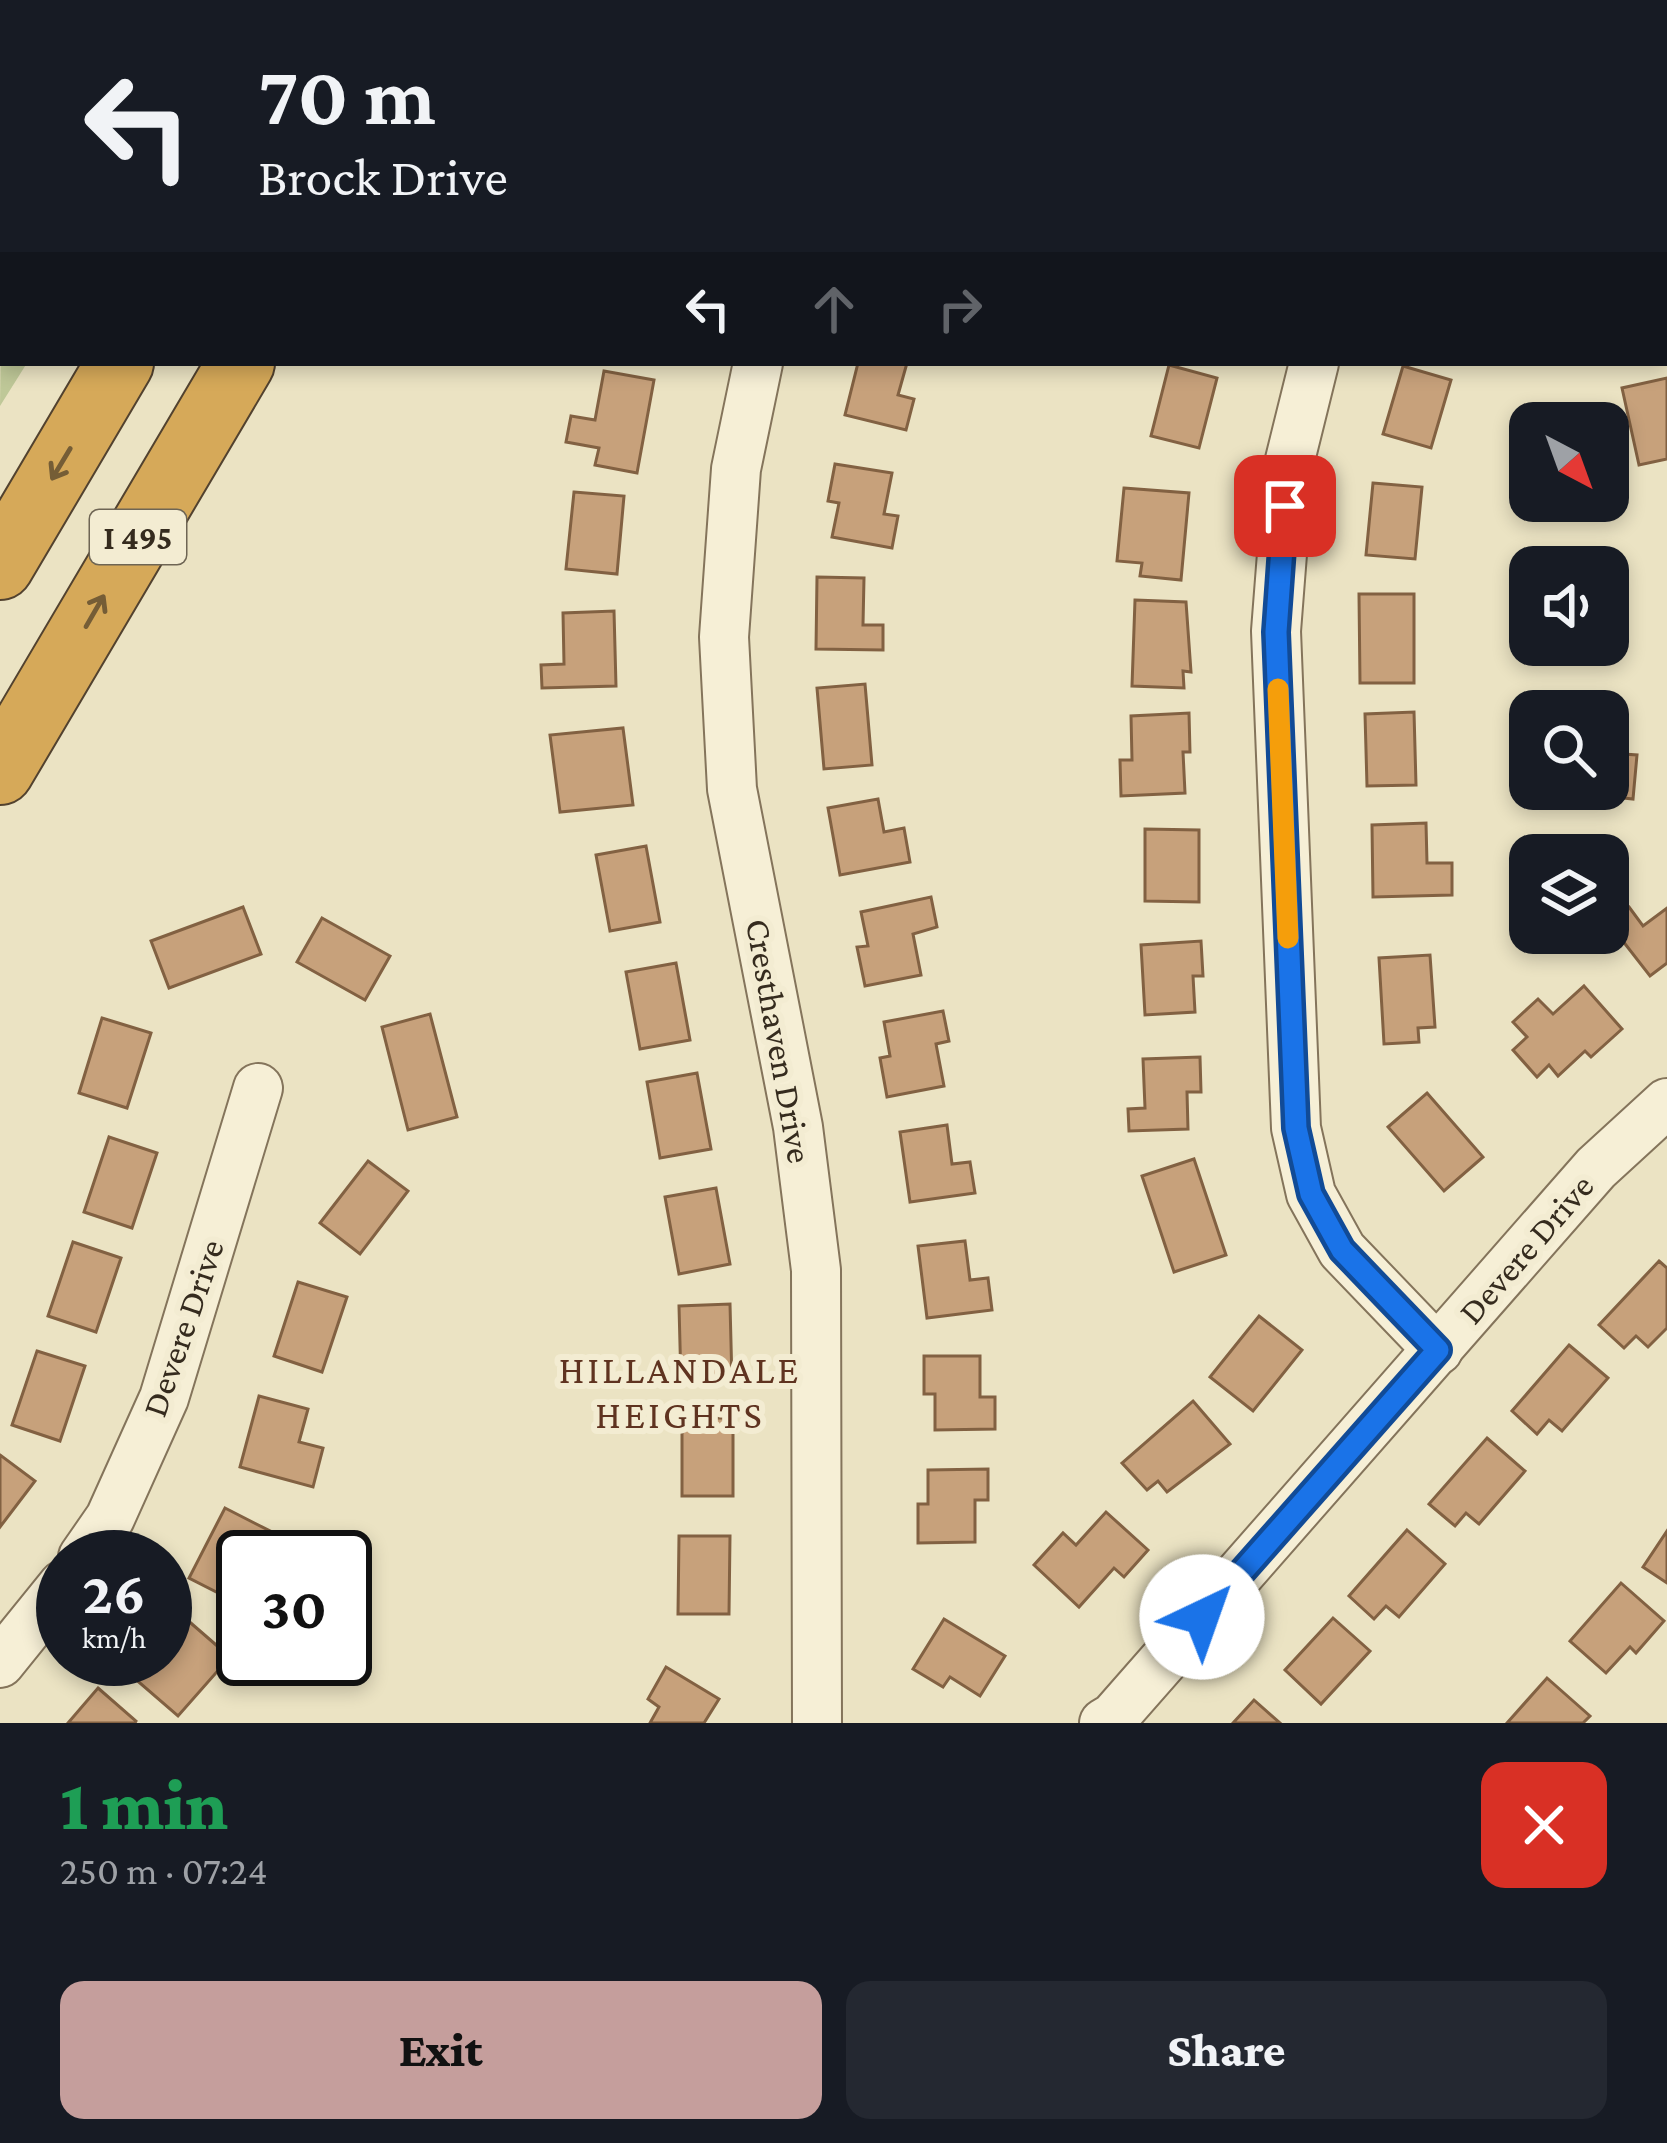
<!DOCTYPE html>
<meta charset="utf-8">
<style>
:root{--surface:#171b24;--page:#242831;--text:#f1f3f6;--muted:#9ea1a6;--accent:#c59e9c}
body{margin:0;font-family:"Crimson Pro",serif;background:var(--page);color:var(--text);height:100vh;display:flex;flex-direction:column;font-size:45px;white-space:nowrap}
*{box-sizing:border-box;margin:0}
p{font-size:39px;color:var(--muted)}
.icon{flex:none;width:66px;height:66px;fill:none;stroke:currentColor;stroke-width:2;stroke-linecap:round;stroke-linejoin:round}
.map{position:relative;height:1723px;overflow:hidden}
.panel{display:flex;flex-direction:column;background:var(--surface);flex:1}
.panel>*{flex:none}
.banner{position:absolute;left:0px;top:0px;width:1668px;height:366px;box-shadow:0 6px 18px #0003;background:#171b24;color:var(--text);overflow:hidden}
.needle{width:78px;rotate:139deg}
.buttons{position:absolute;left:1509px;top:402px;display:grid;gap:24px}
.buttons a{display:grid;place-items:center;width:120px;height:120px;border-radius:24px;background:var(--surface);box-shadow:0 6px 18px #0003;font-size:60px}
.speed{position:absolute;left:36px;top:1530px;display:flex;gap:24px;font-size:60px;font-weight:700;text-align:center}
.speed>*{display:grid;place-content:center;width:156px;height:156px;border-radius:50%;background:var(--surface);box-shadow:0 6px 18px #0003;line-height:1}
.speed small{font-size:30px;font-weight:400}
.speed .limit{border:6px solid #111;border-radius:18px;background:#fff;color:#111}
.pin{position:absolute;display:grid;place-items:center;width:102px;height:102px;color:#fff;margin:-51px;border-radius:24px;box-shadow:0 6px 18px #0006}
.me{position:absolute;width:132px;margin:-66px;rotate:42deg;stroke-linejoin:round;filter:drop-shadow(0 0 9px #0008)}
.turn{display:flex;align-items:center;gap:42px;height:252px;padding:0 60px;font-size:54px}
.turn .icon{width:156px;height:156px;stroke-width:2.5}
.turn b{display:block;font-size:84px;line-height:102px}
.lanes{display:flex;align-items:center;height:114px;padding:0 60px;background:#0003;justify-content:center;gap:60px;direction:ltr}
.lanes .off{opacity:.35}
.round{display:grid;place-items:center;flex:none;width:126px;height:126px;border-radius:24px;background:var(--page)}
.head{display:flex;align-items:center;justify-content:space-between;height:204px;padding:0 60px}
h1{font-size:72px;font-weight:800;line-height:90px;color:#1e9e55}
.button{display:flex;gap:24px;margin-top:auto;padding:24px 60px}
.button a{flex:1;height:138px;border-radius:24px;background:var(--accent);color:#111;font-size:48px;font-weight:800;line-height:138px;text-align:center}
.button a+a{background:var(--page);color:var(--text)}
.map>svg:first-child{display:block}
</style>
<div class="map">
<svg width="1667" height="1723" viewBox="0 0 1667 1723">
<rect width="100%" height="100%" fill="#ebe3c3"/>
<!-- green -->
<polygon fill="#bfc898" points="3,170 3,363 27,363 0,406"/>
<!-- building -->
<g fill="#c7a17b" stroke="#826142" stroke-width="3">
<polygon points="858,363 907,363 898,395 914,399 906,430 845,415"/>
<polygon points="1169,365 1217,378 1199,448 1151,436"/>
<polygon points="1403,366 1451,380 1431,448 1383,434"/>
<polygon points="604,371 654,380 637,473 595,465 599,448 566,442 571,416 595,420"/>
<polygon points="1667,378 1667,459 1639,465 1622,388"/>
<polygon points="835,464 892,473 884,514 898,516 892,548 832,537 839,503 828,501"/>
<polygon points="1373,483 1422,487 1415,559 1366,555"/>
<polygon points="1124,488 1189,493 1181,580 1140,576 1142,563 1117,561"/>
<polygon points="574,492 624,496 617,574 566,569"/>
<polygon points="817,577 864,578 863,625 883,625 883,650 816,649"/>
<polygon points="1359,594 1414,594 1414,683 1360,683"/>
<polygon points="1135,600 1186,602 1191,672 1183,671 1184,688 1132,686"/>
<polygon points="614,611 616,686 542,688 541,665 564,664 563,613"/>
<polygon points="865,684 872,765 824,769 817,688"/>
<polygon points="1414,712 1416,785 1367,786 1365,714"/>
<polygon points="1189,713 1190,752 1183,752 1185,793 1121,796 1120,760 1132,760 1131,716"/>
<polygon points="623,728 633,805 560,812 550,735"/>
<polygon points="1608,753 1637,755 1633,799 1596,795 1596,789 1608,789"/>
<polygon points="878,799 884,832 904,828 910,862 840,875 828,808"/>
<polygon points="1426,823 1427,863 1452,863 1452,895 1373,897 1372,825"/>
<polygon points="1145,829 1199,830 1199,902 1145,901"/>
<polygon points="646,846 660,922 610,931 596,855"/>
<polygon points="931,897 937,927 913,934 921,975 865,986 857,947 868,946 861,912"/>
<polygon points="243,907 261,954 169,988 151,941"/>
<polygon points="1629,907 1643,926 1667,908 1667,963 1650,976 1608,922"/>
<polygon points="322,918 390,956 365,1000 297,962"/>
<polygon points="1201,941 1203,976 1193,976 1195,1012 1145,1015 1141,945"/>
<polygon points="1430,955 1435,1027 1418,1028 1419,1042 1384,1044 1379,958"/>
<polygon points="676,963 690,1040 640,1049 626,972"/>
<polygon points="1584,986 1622,1029 1591,1057 1585,1051 1558,1076 1549,1065 1537,1077 1513,1050 1527,1037 1513,1022 1538,999 1553,1014"/>
<polygon points="943,1011 949,1041 936,1044 944,1086 887,1097 880,1058 890,1056 884,1022"/>
<polygon points="430,1014 457,1117 408,1130 382,1027"/>
<polygon points="102,1018 151,1033 127,1108 79,1093"/>
<polygon points="1200,1057 1201,1092 1187,1092 1188,1129 1129,1131 1128,1109 1145,1108 1143,1059"/>
<polygon points="697,1073 711,1149 660,1158 647,1082"/>
<polygon points="1427,1093 1483,1157 1444,1191 1388,1127"/>
<polygon points="947,1125 952,1164 970,1162 975,1193 910,1202 900,1132"/>
<polygon points="109,1137 157,1153 132,1228 84,1212"/>
<polygon points="1194,1159 1226,1255 1174,1272 1142,1176"/>
<polygon points="368,1161 408,1191 360,1254 320,1223"/>
<polygon points="716,1188 730,1264 679,1274 665,1197"/>
<polygon points="965,1241 970,1280 988,1278 992,1310 927,1318 918,1246"/>
<polygon points="73,1242 121,1258 96,1332 48,1316"/>
<polygon points="1659,1261 1667,1268 1667,1328 1648,1347 1636,1336 1624,1348 1599,1325"/>
<polygon points="298,1282 347,1297 322,1372 274,1356"/>
<polygon points="730,1304 732,1382 681,1383 679,1306"/>
<polygon points="1259,1316 1302,1350 1253,1411 1210,1377"/>
<polygon points="1569,1345 1608,1378 1562,1431 1549,1420 1537,1434 1512,1411"/>
<polygon points="37,1351 85,1366 60,1441 12,1425"/>
<polygon points="924,1356 980,1356 980,1397 995,1397 995,1429 935,1430 935,1394 924,1394"/>
<polygon points="259,1396 308,1409 299,1442 323,1448 313,1487 240,1467"/>
<polygon points="1193,1401 1230,1444 1167,1492 1158,1481 1147,1490 1122,1463"/>
<rect x="682" y="1418" width="51" height="78"/>
<polygon points="1487,1438 1525,1471 1479,1524 1466,1513 1455,1526 1429,1504"/>
<polygon points="0,1455 35,1481 0,1527"/>
<polygon points="988,1469 988,1500 975,1500 975,1542 918,1543 918,1504 928,1504 928,1470"/>
<polygon points="225,1508 270,1531 256,1557 243,1557 243,1583 234,1601 189,1578"/>
<polygon points="1106,1512 1148,1550 1124,1577 1114,1568 1079,1607 1034,1565 1063,1533 1076,1545"/>
<polygon points="1407,1530 1445,1564 1399,1617 1386,1606 1374,1619 1349,1596"/>
<polygon points="1667,1531 1667,1583 1643,1567"/>
<polygon points="679,1536 730,1536 729,1614 678,1614"/>
<polygon points="1621,1583 1664,1621 1636,1653 1630,1647 1606,1673 1570,1641"/>
<polygon points="170,1605 230,1657 178,1716 119,1665 123,1659 165,1659 165,1611"/>
<polygon points="1333,1618 1370,1651 1321,1704 1285,1670"/>
<polygon points="944,1619 1005,1656 980,1696 950,1677 943,1687 913,1669"/>
<polygon points="666,1667 719,1699 704,1723 650,1723 659,1707 648,1699"/>
<polygon points="1547,1678 1590,1716 1583,1723 1507,1723"/>
<polygon points="98,1688 136,1721 135,1723 68,1723"/>
<polygon points="1254,1700 1280,1723 1233,1723"/>
</g>
<g fill="none" stroke-linecap="round" stroke-linejoin="round">
<!-- minor casing -->
<g stroke="#84745b" stroke-width="52">
<g id="minor">
<polyline points="938,3 939,0"/>
<polyline points="1479,3 1481,0"/>
<polyline points="758,363 736,469 724,637 732,789 798,1127 816,1270 817,1723"/>
<polyline points="1314,363 1289,464 1276,631 1296,1128 1311,1194 1342,1250 1438,1350"/>
<polyline points="83,1557 110,1518 164,1398 258,1088"/>
<polyline points="0,1663 63,1585"/>
<polyline points="1104,1723 1114,1717 1596,1168 1667,1103"/>
</g>
</g>
<!-- highway casing -->
<g stroke="#52422f" stroke-width="70">
<g id="highway">
<polyline points="333,3 335,0"/>
<polyline points="452,3 454,0"/>
<polyline points="0,566 120,363"/>
<polyline points="0,771 241,363"/>
</g>
</g>
<!-- minor -->
<use href="#minor" stroke="#f6efd6" stroke-width="48"/>
<!-- highway -->
<use href="#highway" stroke="#d6a959" stroke-width="66"/>
</g>
<!-- one-way arrows -->
<defs><path id="oneway-shaft" d="M-6 0H5M1.5-3L5.5 0L1.5 3" fill="none" stroke-width="1.6" stroke-linecap="round" stroke-linejoin="round" transform="scale(3)"/></defs>
<g stroke="#755d36">
<use href="#oneway-shaft" transform="translate(61 464) rotate(121)"/>
<use href="#oneway-shaft" transform="translate(95 611) rotate(-60)"/>
</g>
<g fill="none" stroke-linecap="round" stroke-linejoin="round">
<!-- route casing -->
<g stroke="#114b97" stroke-width="30">
<polyline id="route" points="1202,1617 1438,1350 1342,1250 1311,1194 1296,1128 1276,632 1285,506"/>
</g>
<!-- route -->
<use href="#route" stroke="#1a73e8" stroke-width="21"/>
<!-- slow -->
<polyline stroke="#f59e0b" stroke-width="21" points="1278,689 1288,938"/>
</g>
<g text-anchor="middle" dominant-baseline="central" stroke-width="12" stroke-linejoin="round" paint-order="stroke">
<!-- shield labels -->
<rect fill="#f3ecd2" stroke="#6e6554" stroke-width="3" x="90" y="510" width="96" height="54" rx="9"/>
<g font-size="33" font-weight="bold" fill="#352b1e">
<text x="138" y="537">I 495</text>
</g>
<!-- street labels -->
<g font-size="36" fill="#352b1e" stroke="#f3ecd2">
<text transform="translate(779 1041) rotate(80)">Cresthaven Drive</text>
<text transform="translate(1526 1249) rotate(-49)">Devere Drive</text>
<text transform="translate(183 1328) rotate(-71)">Devere Drive</text>
</g>
<!-- neighbourhood labels -->
<g font-size="39" letter-spacing="3" fill="#5f3320" stroke="#f3ecd2">
<text x="680" y="1369">HILLANDALE<tspan x="680" dy="45">HEIGHTS</tspan></text>
</g>
</g>
</svg>
<div class="buttons">
<a><svg class="needle" viewBox="-14 -14 28 28"><path d="M0-13l5 13h-10z" fill="#e53935"/><path d="M0 13l5-13h-10z" fill="#9ea1a6"/></svg></a>
<a><svg class="icon" aria-label="sound" viewBox="0 0 24 24"><path d="M4 9h4l5-4v14l-5-4H4zM17 9q2 3 0 6"/></svg></a>
<a><svg class="icon" aria-label="search" viewBox="0 0 24 24"><circle cx="10" cy="10" r="6"/><path d="M15 15l6 6"/></svg></a>
<a><svg class="icon" aria-label="layers" viewBox="0 0 24 24"><path d="M12 4l9 5-9 5-9-5zM3 14l9 5 9-5"/></svg></a>
</div>
<div class="speed"><div>26<small>km/h</small></div><div class="limit">30</div></div>
<div class="pin" style="left:1285px;top:506px;background:#d93025"><svg class="icon" aria-label="arrive" viewBox="0 0 24 24"><path d="M6 21V4h12l-3 4 3 4H6"/></svg></div>
<svg class="me" style="left:1202px;top:1617px" viewBox="-20 -20 40 40"><circle r="19" fill="#fff"/><path d="M0-13L10 11 0 6-10 11z" fill="#1a73e8"/></svg>
<div class="banner">
<div class="turn"><svg class="icon" aria-label="left" viewBox="0 0 24 24"><path d="M17 20v-9H6M10 6l-5 5 5 5"/></svg><div><b>70 m</b>Brock Drive</div></div>
<div class="lanes"><svg class="icon" aria-label="left" viewBox="0 0 24 24"><path d="M17 20v-9H6M10 6l-5 5 5 5"/></svg><svg class="icon off" aria-label="ahead" viewBox="0 0 24 24"><path d="M12 20V5M6 11l6-6 6 6"/></svg><svg class="icon off" aria-label="right" viewBox="0 0 24 24"><path d="M7 20v-9h11M14 6l5 5-5 5"/></svg></div>
</div>
</div>
<section class="panel">
<div class="head"><div><h1>1 min</h1><p>250 m · 07:24</p></div><a class="round" style="background:#d93025;color:#fff"><svg class="icon" aria-label="close" viewBox="0 0 24 24"><path d="M6 6l12 12M18 6L6 18"/></svg></a></div>
<div class="button"><a>Exit</a><a>Share</a></div>
</section>
